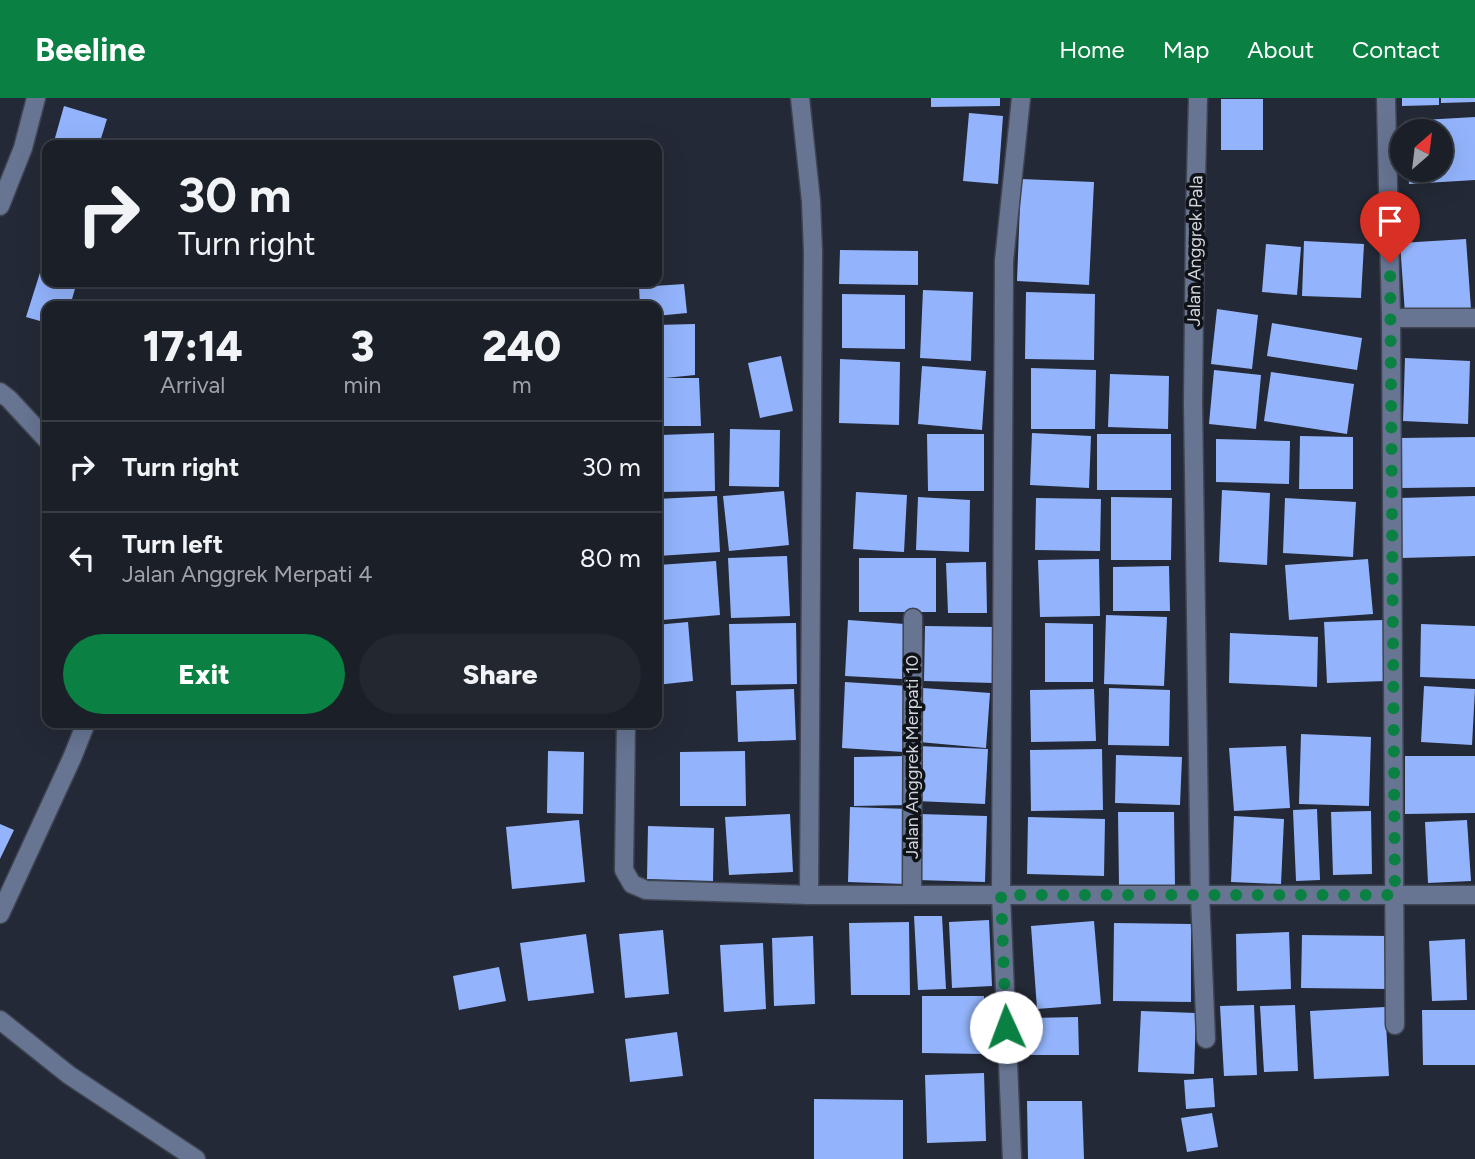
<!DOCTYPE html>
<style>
:root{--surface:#1a1f28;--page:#232730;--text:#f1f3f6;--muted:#9fa2a8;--line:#383d45;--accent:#0b8043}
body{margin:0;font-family:Figtree,sans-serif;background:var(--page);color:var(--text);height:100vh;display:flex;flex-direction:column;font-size:26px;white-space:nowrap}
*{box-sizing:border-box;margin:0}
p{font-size:23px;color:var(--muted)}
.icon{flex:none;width:38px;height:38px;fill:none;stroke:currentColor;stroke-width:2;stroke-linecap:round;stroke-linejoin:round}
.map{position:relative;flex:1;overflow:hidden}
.details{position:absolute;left:42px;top:203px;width:620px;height:427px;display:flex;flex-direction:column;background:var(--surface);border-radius:14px;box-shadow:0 7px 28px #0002,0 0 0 2px var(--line)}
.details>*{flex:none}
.guide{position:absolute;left:42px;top:42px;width:620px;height:147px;border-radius:14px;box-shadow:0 7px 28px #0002,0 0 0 2px var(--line);background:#1a1f28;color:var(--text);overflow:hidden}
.needle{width:46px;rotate:28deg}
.buttons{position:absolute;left:1390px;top:21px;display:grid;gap:14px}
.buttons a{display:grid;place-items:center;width:63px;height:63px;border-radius:50%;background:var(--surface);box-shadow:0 7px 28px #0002,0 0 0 2px var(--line);font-size:35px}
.pin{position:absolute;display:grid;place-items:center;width:60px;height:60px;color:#fff;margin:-72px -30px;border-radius:50% 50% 50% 0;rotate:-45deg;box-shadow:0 0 7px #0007}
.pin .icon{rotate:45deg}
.me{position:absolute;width:77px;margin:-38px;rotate:358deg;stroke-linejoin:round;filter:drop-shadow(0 0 5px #0008)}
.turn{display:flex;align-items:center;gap:24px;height:147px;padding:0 21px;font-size:32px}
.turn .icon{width:91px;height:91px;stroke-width:2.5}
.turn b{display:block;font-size:49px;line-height:60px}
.eta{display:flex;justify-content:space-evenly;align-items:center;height:119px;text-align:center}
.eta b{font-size:42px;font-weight:800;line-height:49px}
.action{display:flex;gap:14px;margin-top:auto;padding:14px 21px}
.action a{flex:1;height:80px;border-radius:42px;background:var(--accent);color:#fff;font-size:28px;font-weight:800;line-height:80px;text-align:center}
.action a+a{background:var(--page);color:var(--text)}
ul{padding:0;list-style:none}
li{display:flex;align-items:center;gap:21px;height:91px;padding:0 21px;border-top:2px solid var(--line)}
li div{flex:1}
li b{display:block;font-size:26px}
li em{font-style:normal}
header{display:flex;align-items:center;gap:42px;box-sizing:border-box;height:98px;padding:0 35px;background:var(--accent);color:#fff}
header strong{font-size:33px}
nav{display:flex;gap:38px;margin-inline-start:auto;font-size:24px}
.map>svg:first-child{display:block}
</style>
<header>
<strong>Beeline</strong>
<nav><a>Home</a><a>Map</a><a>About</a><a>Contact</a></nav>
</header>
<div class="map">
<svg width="1475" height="1061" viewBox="0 0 1475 1061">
<rect width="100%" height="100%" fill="#232936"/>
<!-- building -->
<g fill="#93b4fc">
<polygon points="931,0 1000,0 1000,8 931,9"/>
<polygon points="1402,0 1439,0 1439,7 1402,8"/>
<polygon points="1441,0 1475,0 1475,4 1441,5"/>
<rect x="1221" y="1" width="42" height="51"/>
<polygon points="64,8 107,21 99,47 53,47"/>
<polygon points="969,15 1003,18 998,86 963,83"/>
<polygon points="1475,19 1475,82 1409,86 1408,72 1440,72 1440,33 1405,33 1405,23"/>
<polygon points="1021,81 1094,84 1089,187 1017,183"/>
<polygon points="1466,141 1471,211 1405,216 1400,145"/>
<polygon points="1304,143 1364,146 1361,200 1302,198"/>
<polygon points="1266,146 1301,149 1297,197 1262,194"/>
<polygon points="840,152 918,153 918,187 839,186"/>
<polygon points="44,162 47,163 47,184 77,184 70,208 47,208 47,225 26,219"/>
<polygon points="684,186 687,215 656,218 656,208 640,208 639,189"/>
<polygon points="923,192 973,194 971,263 920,260"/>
<polygon points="1026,194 1095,196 1094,262 1025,261"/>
<polygon points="842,196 905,197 905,251 842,250"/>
<polygon points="1217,211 1258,217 1252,271 1211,266"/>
<polygon points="1272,225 1362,240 1357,272 1267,258"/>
<polygon points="695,226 695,277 665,280 699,280 701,328 658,328 656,227"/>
<polygon points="781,258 793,313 760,320 748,265"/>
<polygon points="1405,260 1470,263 1468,326 1403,323"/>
<polygon points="840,261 900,264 899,327 839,325"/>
<polygon points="922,268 986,273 982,332 918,326"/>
<polygon points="1031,270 1096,272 1095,331 1031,331"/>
<polygon points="1214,272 1261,277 1256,331 1209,326"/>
<polygon points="1271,274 1354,286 1347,336 1264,323"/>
<polygon points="1110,276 1169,278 1168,331 1108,329"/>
<polygon points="730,331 780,332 779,389 729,388"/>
<polygon points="714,335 715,393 662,394 661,337"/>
<polygon points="1032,335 1091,338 1089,390 1030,387"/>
<polygon points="927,336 984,336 984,393 928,393"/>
<rect x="1097" y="336" width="74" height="56"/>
<polygon points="1300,338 1353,339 1353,391 1299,391"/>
<polygon points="1475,339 1475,389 1401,390 1400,340"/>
<polygon points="1216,341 1290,343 1289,386 1216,384"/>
<polygon points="1222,392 1270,395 1267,467 1219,464"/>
<polygon points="784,393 789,447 729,453 723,398"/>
<polygon points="856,394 907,397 904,454 853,451"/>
<polygon points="717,398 720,454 658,458 656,401"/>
<polygon points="1475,398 1475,458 1401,460 1399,400"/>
<polygon points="918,399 970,402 969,454 916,452"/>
<polygon points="1111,399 1172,400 1171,462 1111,462"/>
<polygon points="1036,400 1101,401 1100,453 1035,452"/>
<polygon points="1285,400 1356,404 1353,459 1283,455"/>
<polygon points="787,458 790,518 731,520 728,460"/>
<rect x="859" y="460" width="77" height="54"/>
<polygon points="1099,461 1100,518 1040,519 1038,462"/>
<polygon points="1368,461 1373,516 1289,522 1285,467"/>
<polygon points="716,463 720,517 662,522 658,467"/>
<polygon points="986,464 987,515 948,515 946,465"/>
<polygon points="1169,468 1170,513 1113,513 1113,469"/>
<polygon points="1106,517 1167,519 1164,588 1104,586"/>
<polygon points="848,522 905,526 902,581 845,578"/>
<polygon points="1383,522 1386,583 1327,585 1324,524"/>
<polygon points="688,524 693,583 656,587 656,527"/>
<polygon points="796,525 797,586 731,587 729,526"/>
<polygon points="1045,525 1093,526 1093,584 1045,584"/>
<polygon points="1421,526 1475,528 1475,581 1420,579"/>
<polygon points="925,528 993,529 993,585 924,583"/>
<polygon points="1230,535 1318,539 1317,589 1229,585"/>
<polygon points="845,584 908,588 904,654 842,650"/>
<polygon points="1424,588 1475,591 1472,647 1421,644"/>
<polygon points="923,590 990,595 986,650 919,644"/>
<polygon points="1109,590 1170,592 1169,648 1108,647"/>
<polygon points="794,591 796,642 738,644 736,593"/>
<polygon points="1094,591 1096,643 1031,644 1030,592"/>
<polygon points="1301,636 1371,639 1369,708 1299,706"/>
<polygon points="918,648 988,651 985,706 916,703"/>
<polygon points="1286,648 1290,710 1234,713 1229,650"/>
<polygon points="1102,651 1103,712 1031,713 1030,652"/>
<polygon points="548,653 584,654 583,716 547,715"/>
<polygon points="745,653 746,708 680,708 680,654"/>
<polygon points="1116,657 1182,659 1180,707 1115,705"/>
<polygon points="906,658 907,707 854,708 854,659"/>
<polygon points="1405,658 1475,658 1475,715 1405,716"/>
<polygon points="850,709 908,711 905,786 848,784"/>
<polygon points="1317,711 1320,782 1296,783 1293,712"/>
<polygon points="1371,713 1372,776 1333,777 1331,714"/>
<polygon points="1118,714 1174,714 1175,788 1119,788"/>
<polygon points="790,716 793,774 729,777 725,719"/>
<polygon points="919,716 987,718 985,784 918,782"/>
<polygon points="1234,718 1284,721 1281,786 1231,784"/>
<polygon points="1028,719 1105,721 1104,778 1027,776"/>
<polygon points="579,722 585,784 512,791 506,729"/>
<polygon points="1467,722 1471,783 1428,785 1425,724"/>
<polygon points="0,726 14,732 0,761"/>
<polygon points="648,728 714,730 713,783 647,781"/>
<polygon points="914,818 942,818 946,891 918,892"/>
<polygon points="989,822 992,888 952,890 949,824"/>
<polygon points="1094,823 1101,906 1037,911 1031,828"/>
<polygon points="909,824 910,897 851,897 849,825"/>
<polygon points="1114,825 1191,826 1191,904 1113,903"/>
<polygon points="663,832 669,896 625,900 619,836"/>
<polygon points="1289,834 1291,891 1237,893 1236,836"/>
<polygon points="586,836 594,895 528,903 520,845"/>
<polygon points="1302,837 1389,838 1389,891 1301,890"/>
<polygon points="813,838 815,906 774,908 772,840"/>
<polygon points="1465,841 1467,902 1432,903 1429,843"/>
<polygon points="763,845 766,911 724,914 720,847"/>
<polygon points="499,869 506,903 459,912 453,878"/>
<polygon points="922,898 984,898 984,956 922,955"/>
<polygon points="1254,907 1257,977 1224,978 1220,908"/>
<polygon points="1295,907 1298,973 1264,974 1260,908"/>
<polygon points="1385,909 1389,978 1314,981 1310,913"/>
<polygon points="1422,912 1475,912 1475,967 1423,967"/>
<polygon points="1141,913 1196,915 1194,976 1138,974"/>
<polygon points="1078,919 1079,957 1031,957 1031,920"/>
<polygon points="677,934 683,978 630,984 625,941"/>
<polygon points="984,975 986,1043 927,1045 925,977"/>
<polygon points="1213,980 1215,1009 1186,1011 1184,982"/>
<polygon points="814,1001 903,1002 903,1061 814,1061"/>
<polygon points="1027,1003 1082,1003 1084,1061 1028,1061"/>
<polygon points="1212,1015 1218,1049 1187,1054 1181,1020"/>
</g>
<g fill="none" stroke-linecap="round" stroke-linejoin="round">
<!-- minor casing -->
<g stroke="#3f4451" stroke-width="21">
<g id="minor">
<polyline points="800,0 811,103 813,154 809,797"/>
<polyline points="1198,0 1195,121 1193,305 1200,797 1206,941"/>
<polyline points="1386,0 1391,220 1395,927"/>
<polyline points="0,108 23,50 36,0"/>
<polyline points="1391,220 1475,220"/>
<polyline points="0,294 9,301 47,342"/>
<polyline points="626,625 624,772 632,786 646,792 809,797 1475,797"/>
<polyline points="912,797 913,520"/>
<polyline points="0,816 72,660 86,625"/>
<polyline points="0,922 69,977 196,1061"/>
<polyline points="1012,1061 1001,797 1004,163 1021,0"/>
</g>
</g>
<!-- minor -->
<use href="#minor" stroke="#677593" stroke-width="18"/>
</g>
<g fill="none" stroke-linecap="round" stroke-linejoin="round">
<!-- route -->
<polyline stroke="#0b8043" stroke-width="12" stroke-dasharray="0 21.6" points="1006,929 1001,797 1395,797 1390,165"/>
</g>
<g text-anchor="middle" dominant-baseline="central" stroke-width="7" stroke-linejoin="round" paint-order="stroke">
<!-- street labels -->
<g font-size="18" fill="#d0d4dc" stroke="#0f1217">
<text transform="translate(1195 153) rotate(-89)">Jalan Anggrek Pala</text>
<text transform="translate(912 659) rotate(-90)">Jalan Anggrek Merpati 10</text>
</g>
</g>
</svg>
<div class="buttons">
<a><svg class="needle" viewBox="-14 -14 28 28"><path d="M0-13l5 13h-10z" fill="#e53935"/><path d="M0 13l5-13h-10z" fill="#9fa2a8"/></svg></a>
</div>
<div class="pin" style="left:1390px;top:165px;background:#d93025"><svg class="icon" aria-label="arrive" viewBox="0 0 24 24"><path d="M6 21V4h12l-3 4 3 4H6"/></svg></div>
<svg class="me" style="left:1006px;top:929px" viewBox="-20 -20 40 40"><circle r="19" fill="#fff"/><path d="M0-13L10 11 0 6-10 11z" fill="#0b8043"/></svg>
<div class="guide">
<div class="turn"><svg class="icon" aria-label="right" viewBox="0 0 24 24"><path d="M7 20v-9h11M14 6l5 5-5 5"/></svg><div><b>30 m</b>Turn right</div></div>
</div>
<section class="details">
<div class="eta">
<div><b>17:14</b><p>Arrival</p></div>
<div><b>3</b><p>min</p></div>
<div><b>240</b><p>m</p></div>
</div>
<ul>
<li><svg class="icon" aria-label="right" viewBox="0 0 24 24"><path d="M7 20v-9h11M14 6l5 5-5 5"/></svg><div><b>Turn right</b></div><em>30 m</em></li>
<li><svg class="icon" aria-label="left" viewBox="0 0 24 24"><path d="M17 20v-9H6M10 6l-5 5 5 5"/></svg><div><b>Turn left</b><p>Jalan Anggrek Merpati 4</p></div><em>80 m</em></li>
</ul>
<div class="action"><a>Exit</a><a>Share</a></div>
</section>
</div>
